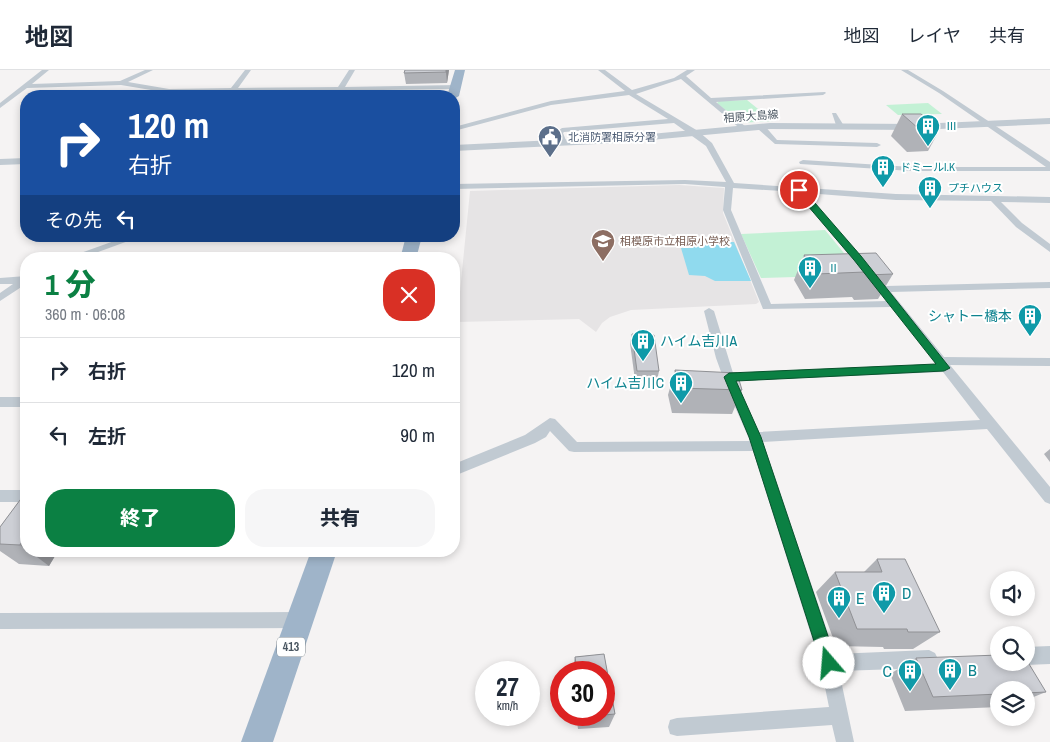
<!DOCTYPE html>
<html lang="ja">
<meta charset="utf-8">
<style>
:root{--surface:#fff;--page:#f6f6f7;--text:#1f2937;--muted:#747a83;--line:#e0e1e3;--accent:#0b8043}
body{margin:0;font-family:"Archivo Narrow","Noto Sans JP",sans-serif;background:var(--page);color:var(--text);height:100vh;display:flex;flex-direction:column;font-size:19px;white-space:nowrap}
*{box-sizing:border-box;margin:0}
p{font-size:16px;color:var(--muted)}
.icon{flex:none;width:28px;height:28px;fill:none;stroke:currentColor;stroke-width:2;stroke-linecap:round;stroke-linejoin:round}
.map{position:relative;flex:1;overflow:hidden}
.drawer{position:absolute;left:20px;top:182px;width:440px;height:305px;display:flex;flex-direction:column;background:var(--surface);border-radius:20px;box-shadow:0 2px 8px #0003}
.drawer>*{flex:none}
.hud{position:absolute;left:20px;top:20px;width:440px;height:152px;border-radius:20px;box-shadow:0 2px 8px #0003;background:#1a4fa0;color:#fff;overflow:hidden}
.buttons{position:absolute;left:990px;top:501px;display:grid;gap:10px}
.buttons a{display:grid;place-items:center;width:45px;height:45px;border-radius:50%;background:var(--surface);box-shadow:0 2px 8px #0003;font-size:25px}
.speed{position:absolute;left:475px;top:591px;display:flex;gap:10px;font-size:25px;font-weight:700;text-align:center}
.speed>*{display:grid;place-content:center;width:65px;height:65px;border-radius:50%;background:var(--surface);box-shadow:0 2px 8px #0003;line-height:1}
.speed small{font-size:12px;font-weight:400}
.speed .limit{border:8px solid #d22;background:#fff;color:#111}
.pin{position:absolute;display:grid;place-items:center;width:42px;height:42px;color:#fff;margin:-21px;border:2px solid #fff;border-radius:50%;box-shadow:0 1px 5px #0007}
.me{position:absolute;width:55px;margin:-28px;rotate:342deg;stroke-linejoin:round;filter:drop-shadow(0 0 4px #0008)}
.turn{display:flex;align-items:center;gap:18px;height:105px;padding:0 25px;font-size:22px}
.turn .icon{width:65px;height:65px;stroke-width:2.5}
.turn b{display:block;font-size:35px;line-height:42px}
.then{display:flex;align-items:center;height:48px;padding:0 25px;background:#0003;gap:10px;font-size:19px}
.round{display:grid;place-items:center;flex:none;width:52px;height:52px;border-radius:20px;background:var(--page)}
.head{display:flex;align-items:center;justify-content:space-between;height:85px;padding:0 25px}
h1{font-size:30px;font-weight:800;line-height:38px;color:var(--accent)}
.button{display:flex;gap:10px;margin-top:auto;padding:10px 25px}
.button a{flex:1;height:58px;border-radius:20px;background:var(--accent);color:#fff;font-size:20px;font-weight:800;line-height:58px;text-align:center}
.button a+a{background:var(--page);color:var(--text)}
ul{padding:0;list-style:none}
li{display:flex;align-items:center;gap:15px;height:65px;padding:0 25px;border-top:1px solid var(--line)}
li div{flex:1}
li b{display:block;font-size:19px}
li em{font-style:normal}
header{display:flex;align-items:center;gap:30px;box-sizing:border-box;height:70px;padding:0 25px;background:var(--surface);border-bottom:1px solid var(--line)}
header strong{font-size:24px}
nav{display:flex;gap:28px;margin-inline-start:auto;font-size:18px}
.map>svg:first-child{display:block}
</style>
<header>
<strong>地図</strong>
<nav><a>地図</a><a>レイヤ</a><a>共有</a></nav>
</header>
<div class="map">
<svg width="1050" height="672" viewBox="0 0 1050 672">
<rect width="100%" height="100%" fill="#f5f3f3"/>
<!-- education -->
<polygon fill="#e6e4e5" points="679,115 724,118 723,143 759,232 756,234 631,240 610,247 602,253 596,262 579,249 457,252 470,121"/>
<!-- green -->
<g fill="#c3f1d5">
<polygon points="747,30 773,51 739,53 717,33 719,31"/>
<polygon points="928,33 942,44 898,45 886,35"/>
<polygon points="825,160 862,205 761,208 741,164"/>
</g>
<!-- water -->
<polygon fill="#90daee" points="690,172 734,172 751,211 715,211 705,206 689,205 681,178 692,178"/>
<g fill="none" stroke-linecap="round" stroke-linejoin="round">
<!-- minor -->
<g fill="#c1cad2" fill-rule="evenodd">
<polygon points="42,0 49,0 32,14 120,11 145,0 153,0 128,12 169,19 231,18 245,0 251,0 238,18 338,17 349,0 355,0 345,17 456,15 459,17 456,19 169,23 121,15 27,18 0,38 0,33"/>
<path d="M598 0H605L632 20 674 8 687 0H695L686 6 711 28 825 22 826 23 823 25 716 32 746 57V61H743L681 9 636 24 698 61 712 73 734 113 896 124 1050 127V133L1001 132 1022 153 1050 174V182L1016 157 991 131 896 130 806 123 886 216 1050 212V218L891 222 944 287 1050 288V296L950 295 1050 417V434L1045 432 987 359 763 372 835 584 929 580 935 583 938 589 935 595 929 598 839 601 854 672H836L832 655 677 666 670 664 668 657 670 650 677 648 829 637 820 593 753 381 574 382 569 381 550 361 546 367 535 373 454 406V394L525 365 550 348 555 349 577 372 750 371 728 321 716 288 704 241 709 238 714 241 733 303 936 294 892 237 763 239 723 140 725 117 685 114 454 119V114L685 110 726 112 706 76 674 53 564 62 563 63 567 73 560 75 555 63 562 58 668 49 629 25 551 35 454 61V57L551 31 625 21ZM733 118 797 122 887 231 771 234 731 140ZM943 302 980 350 759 362 736 311Z"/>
<polygon points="901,0 908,0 943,21 1050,92 1050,101 912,101 800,94 799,92 803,90 912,97 1046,97 939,23"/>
<polygon points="832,43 836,43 844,56 843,58 837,58"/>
<polygon points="758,55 764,55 777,70 877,73 881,75 877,77 775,74 758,59"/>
<polygon points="128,166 142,166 79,189 64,189"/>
<polygon points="26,206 26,214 0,231 0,223 13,214 0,214 0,208"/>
<rect x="0" y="327" width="26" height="10"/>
<rect x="0" y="420" width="26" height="12"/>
<polygon points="300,542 306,544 308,550 306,556 300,558 0,559 0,543"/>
<polygon points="1050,576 1050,594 1026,595 1021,592 1026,592 1026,577"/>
</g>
<!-- tertiary -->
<g fill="#c1cad2" fill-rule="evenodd">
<polygon points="1050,48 1050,54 917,60 770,59 618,73 454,81 454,75 618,67 770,53 917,54"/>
<polygon points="26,88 26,94 0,95 0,89"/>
</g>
<!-- trunk -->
<g fill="#9fb4c9" fill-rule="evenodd">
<polygon points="455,0 465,0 459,26 454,29 454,26 447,26"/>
<polygon points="406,166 422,166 416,189 400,189"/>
<polygon points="311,481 337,481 273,672 241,672"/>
</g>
</g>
<!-- wall -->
<g fill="#b0b2b7">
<polygon points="405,0 449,0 447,13 406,14 404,3"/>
<polygon points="902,44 940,59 928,81 907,82 891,66"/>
<polygon points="804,185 893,204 878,229 854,230 852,227 805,229 794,210"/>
<polygon points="632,264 659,301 657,311 635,310 630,273"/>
<polygon points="675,300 742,320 732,344 672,343 668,325"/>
<polygon points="1050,379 1050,392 1044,384"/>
<polygon points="26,422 26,481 58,481 49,496 19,494 0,481 0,457"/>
<polygon points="877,489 940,562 913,579 884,579 883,577 836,576 816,522 835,502 864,502"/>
<polygon points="604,584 615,644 609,657 578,659 576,645 604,645 604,602 572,602 575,587"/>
<polygon points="916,588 1046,622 1026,630 1026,620 999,620 999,637 905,641 890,604"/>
</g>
<!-- shaded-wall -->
<g fill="#909195">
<polygon points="446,0 449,0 447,13 446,2"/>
<polygon points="317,183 319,189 315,189"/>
<polygon points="26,465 26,480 20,475"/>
<polygon points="29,481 58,481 49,496"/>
</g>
<!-- building -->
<g fill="#cdcfd5" stroke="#909195">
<polygon points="405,0 446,0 446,2 404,3"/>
<polygon points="902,44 921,44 940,59 919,59"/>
<polygon points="317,183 315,189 293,189 294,184"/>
<polygon points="876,183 893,204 867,205 865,202 816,204 804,185"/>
<polygon points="632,264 654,265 659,301 637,301"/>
<polygon points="675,300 737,303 742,320 679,318"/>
<polygon points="26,422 26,465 20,475 0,474 0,457"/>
<polygon points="877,489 905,489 940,562 908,562 907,559 857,559 835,502 882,502"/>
<polygon points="604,584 615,644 604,645 604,602 577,602 575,587"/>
<polygon points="999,585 999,592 1026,592 1026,589 1046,622 1026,623 1026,620 999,620 999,624 933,627 916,588"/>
<polygon points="582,645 599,645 582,646"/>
</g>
<!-- route -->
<polygon fill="#0b8043" stroke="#07532c" points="796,118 802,118 861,186 950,298 944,301 736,311 761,367 837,593 834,598 829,601 823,598 821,593 749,367 724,307 729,303 936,294 854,190 796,122"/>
<!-- icons -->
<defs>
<g id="building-pin" transform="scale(1.25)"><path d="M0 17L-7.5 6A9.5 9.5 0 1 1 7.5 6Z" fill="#0f9aa8" stroke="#fff"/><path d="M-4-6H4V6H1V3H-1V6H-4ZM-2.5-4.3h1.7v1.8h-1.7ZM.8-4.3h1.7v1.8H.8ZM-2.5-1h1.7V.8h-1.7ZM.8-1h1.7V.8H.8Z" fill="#fff"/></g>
<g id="civic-pin" transform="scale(1.25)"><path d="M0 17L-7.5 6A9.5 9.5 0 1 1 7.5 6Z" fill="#5c6f8a" stroke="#fff"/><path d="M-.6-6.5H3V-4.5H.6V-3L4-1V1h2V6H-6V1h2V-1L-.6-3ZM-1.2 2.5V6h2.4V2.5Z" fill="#fff"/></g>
<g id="school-pin" transform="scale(1.25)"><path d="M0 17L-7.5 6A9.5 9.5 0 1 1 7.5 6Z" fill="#8d6e63" stroke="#fff"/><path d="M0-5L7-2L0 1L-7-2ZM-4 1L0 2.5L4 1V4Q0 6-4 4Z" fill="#fff"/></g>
</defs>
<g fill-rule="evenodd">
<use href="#building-pin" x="928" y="56"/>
<use href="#civic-pin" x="550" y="67"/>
<use href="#building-pin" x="883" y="97"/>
<use href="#building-pin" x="930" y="118"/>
<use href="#school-pin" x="603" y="171"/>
<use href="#building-pin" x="810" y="198"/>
<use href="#building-pin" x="1030" y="246"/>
<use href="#building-pin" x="643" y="271"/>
<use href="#building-pin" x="681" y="313"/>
<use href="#building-pin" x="884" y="523"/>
<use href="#building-pin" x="839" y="528"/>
<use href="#building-pin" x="950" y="600"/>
<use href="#building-pin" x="910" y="601"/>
</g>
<g text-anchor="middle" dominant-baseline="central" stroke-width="4" stroke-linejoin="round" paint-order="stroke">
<!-- far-street labels -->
<g font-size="11" fill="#4a5661" stroke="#fff">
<text transform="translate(751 46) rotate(-4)">相原大島線</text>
</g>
<!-- far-culture labels -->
<g font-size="11" fill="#0d838f" stroke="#fff" text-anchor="start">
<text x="946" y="56">Ⅲ</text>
<text x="900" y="97">ドミールI.K</text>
<text x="948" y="118">プチハウス</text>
<text x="828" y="198">Ⅱ</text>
</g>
<!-- far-service labels -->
<g font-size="11" fill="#4e5e75" stroke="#fff" text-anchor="start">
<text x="568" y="67">北消防署相原分署</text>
</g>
<!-- far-education labels -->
<g font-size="11" fill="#785e54" stroke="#fff" text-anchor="start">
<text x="620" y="171">相模原市立相原小学校</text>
</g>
<!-- shield labels -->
<rect fill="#fff" stroke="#808990" stroke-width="1" x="277" y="567.5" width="28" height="19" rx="4"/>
<g font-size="12" font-weight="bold" fill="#4a5661">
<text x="291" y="577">413</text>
</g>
<!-- culture labels -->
<g font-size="14" fill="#0d838f" stroke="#fff" text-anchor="end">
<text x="1012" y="246">シャトー橋本</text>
<text x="660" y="271" text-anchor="start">ハイム吉川A</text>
<text x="664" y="313">ハイム吉川C</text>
</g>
<!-- near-culture labels -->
<g font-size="16" fill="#0d838f" stroke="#fff" text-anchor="start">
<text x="902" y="523">D</text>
<text x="856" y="528">E</text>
<text x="968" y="600">B</text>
<text x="892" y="601" text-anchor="end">C</text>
</g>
</g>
</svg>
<div class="buttons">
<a><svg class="icon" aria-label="sound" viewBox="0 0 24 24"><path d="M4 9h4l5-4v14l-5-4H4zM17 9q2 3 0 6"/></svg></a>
<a><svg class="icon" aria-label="search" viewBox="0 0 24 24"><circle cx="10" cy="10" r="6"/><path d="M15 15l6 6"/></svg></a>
<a><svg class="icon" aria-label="layers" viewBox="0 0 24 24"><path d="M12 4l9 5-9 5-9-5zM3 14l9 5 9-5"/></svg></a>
</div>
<div class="speed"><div>27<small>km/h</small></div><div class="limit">30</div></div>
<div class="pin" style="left:799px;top:120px;background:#d93025"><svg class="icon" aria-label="arrive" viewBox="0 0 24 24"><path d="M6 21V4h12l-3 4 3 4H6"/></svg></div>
<svg class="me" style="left:829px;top:593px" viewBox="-20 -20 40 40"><circle r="19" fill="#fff"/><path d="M0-13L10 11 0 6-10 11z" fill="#0b8043"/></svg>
<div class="hud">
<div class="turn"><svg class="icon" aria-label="right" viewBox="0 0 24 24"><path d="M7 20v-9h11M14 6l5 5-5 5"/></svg><div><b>120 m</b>右折</div></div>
<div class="then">その先<svg class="icon" aria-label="left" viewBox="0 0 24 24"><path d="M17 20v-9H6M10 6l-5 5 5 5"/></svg></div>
</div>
<section class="drawer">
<div class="head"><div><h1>1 分</h1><p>360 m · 06:08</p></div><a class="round" style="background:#d93025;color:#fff"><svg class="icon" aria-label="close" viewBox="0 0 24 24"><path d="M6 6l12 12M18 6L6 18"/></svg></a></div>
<ul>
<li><svg class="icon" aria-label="right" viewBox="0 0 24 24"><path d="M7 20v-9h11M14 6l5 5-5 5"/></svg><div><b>右折</b></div><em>120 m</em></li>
<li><svg class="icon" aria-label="left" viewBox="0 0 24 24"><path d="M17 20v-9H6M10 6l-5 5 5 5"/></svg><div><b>左折</b></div><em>90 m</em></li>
</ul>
<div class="button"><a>終了</a><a>共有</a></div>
</section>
</div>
